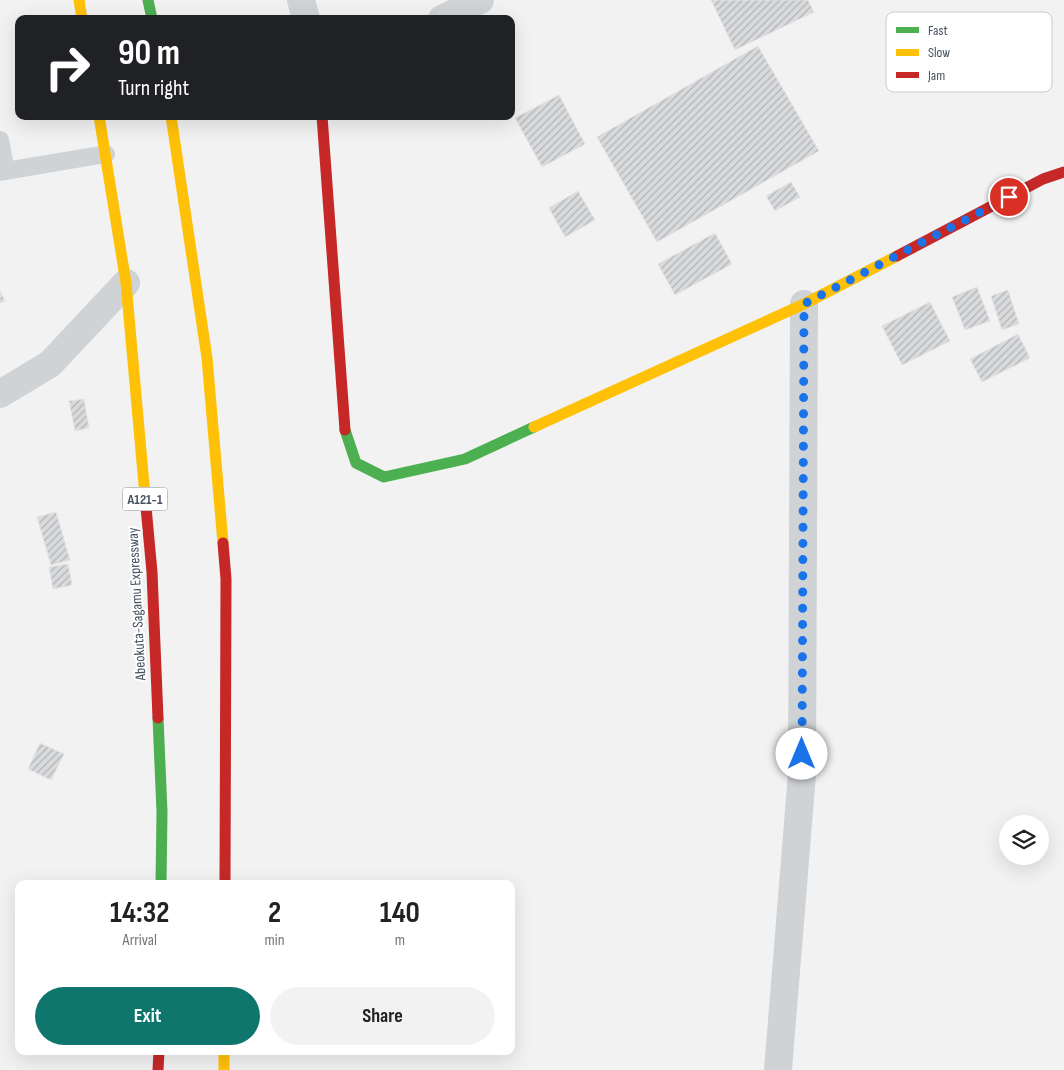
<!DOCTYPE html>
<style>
:root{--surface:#fff;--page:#f2f2f2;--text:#222;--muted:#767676;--accent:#0f766e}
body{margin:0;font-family:"Sofia Sans Condensed",sans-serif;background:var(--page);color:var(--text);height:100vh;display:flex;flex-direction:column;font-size:19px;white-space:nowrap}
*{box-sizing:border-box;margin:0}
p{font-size:16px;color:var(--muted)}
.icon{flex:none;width:28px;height:28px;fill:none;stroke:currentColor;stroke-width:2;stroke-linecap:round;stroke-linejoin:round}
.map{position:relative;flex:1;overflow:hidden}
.details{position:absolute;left:15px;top:880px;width:500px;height:175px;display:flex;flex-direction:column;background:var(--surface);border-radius:10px;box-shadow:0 5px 20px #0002}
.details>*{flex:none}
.top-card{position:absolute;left:15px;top:15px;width:500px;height:105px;border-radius:10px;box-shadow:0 5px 20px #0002;background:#202124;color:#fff;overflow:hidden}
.buttons{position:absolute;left:999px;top:815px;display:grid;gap:10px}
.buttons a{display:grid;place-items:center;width:50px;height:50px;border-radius:50%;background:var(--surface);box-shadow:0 5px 20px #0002;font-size:25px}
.pin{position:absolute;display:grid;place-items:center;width:42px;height:42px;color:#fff;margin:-21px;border:2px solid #fff;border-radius:50%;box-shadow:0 1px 5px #0007}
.me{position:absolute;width:55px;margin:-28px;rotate:0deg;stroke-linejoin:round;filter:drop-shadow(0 0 4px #0008)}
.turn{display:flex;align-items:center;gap:18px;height:105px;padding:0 20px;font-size:22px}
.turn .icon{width:65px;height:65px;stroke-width:2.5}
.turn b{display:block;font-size:35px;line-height:42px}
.eta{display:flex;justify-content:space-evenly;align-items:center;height:85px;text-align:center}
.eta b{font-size:30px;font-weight:700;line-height:35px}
.button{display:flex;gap:10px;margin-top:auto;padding:10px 20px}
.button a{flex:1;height:58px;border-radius:30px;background:var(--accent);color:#fff;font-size:20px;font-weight:700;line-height:58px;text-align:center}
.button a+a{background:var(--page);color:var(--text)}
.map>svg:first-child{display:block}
</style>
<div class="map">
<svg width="1064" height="1070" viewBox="0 0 1064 1070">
<defs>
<pattern id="building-hatch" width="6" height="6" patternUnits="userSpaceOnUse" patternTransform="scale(1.25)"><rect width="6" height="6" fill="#d9dadc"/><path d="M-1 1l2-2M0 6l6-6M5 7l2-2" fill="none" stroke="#b2b3b6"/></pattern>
</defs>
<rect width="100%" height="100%" fill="#f2f2f2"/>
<!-- building -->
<g fill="url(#building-hatch)" stroke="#e3e4e5">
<polygon points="711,0 808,0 814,12 735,50"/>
<polygon points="758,46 819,151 657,242 597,137"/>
<polygon points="559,95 585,144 542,167 515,118"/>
<polygon points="791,182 800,197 775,211 766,196"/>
<polygon points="578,191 595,220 565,237 549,208"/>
<polygon points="715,233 732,264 675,295 658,264"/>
<polygon points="977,287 990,321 965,330 952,297"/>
<polygon points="1008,290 1019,324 1002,330 991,296"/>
<polygon points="0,291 5,301 0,303"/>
<polygon points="930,302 950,341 902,365 882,326"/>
<polygon points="1018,334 1030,358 982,382 970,359"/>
<polygon points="84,399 89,428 75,431 69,401"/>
<polygon points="56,512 70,560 51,565 37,517"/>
<polygon points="68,564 72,585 53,589 49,567"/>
<polygon points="40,743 64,754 51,780 28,769"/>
</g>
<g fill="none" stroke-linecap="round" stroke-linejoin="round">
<!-- lane -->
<g stroke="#d0d3d6" stroke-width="18">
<polyline points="0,140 6,171"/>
<polyline points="0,172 106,154"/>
</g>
<!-- street -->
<g stroke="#d0d3d6" stroke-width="28">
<polyline points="301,0 306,19"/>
<polyline points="442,19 480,0"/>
<polyline points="0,394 50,364 126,283"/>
<polyline points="778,1070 802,774 804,304"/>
</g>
<!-- fast -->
<g stroke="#4caf50" stroke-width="11">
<polyline points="148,0 152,19"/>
<polyline points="345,430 356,463 384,477 465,459 534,427"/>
<polyline points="158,718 162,812 161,884"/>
</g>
<!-- slow -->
<g stroke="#ffc107" stroke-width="11">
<polyline points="79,0 82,19"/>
<polyline points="99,116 126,283 146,507"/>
<polyline points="171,116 207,358 223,543"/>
<polyline points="534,427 804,304 897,256"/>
<polyline points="224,1051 224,1070"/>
</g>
<!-- jam -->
<g stroke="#c62828" stroke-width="11">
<polyline points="322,116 345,430"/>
<polyline points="897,256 1043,179 1064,172"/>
<polyline points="146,507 152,572 158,718"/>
<polyline points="223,543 226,579 225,884"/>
<polyline points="158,1070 159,1051"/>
</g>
</g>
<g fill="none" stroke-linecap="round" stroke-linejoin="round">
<!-- route -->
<polyline stroke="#1a73e8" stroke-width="9" stroke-dasharray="0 16.2" points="802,754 804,304 1009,197"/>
</g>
<g text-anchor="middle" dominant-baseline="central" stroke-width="4" stroke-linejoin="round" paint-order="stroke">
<!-- shield labels -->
<rect fill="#fff" stroke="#7e8690" stroke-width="1" x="122.5" y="487.5" width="45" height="23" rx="4"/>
<g font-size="14" font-weight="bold" fill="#475260">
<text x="145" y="499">A121-1</text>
</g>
<!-- street labels -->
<g font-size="15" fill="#475260" stroke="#fff">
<text transform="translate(137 604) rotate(-93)">Abeokuta-Sagamu Expressway</text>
</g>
</g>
<!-- legend -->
<rect x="886" y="12" width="166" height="80" rx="8" fill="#fff" stroke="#c8cbcf" stroke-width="1"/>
<rect x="896" y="27" width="23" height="6" fill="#4caf50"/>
<rect x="896" y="49" width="23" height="7" fill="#ffc107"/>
<rect x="896" y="72" width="23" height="6" fill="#c62828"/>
<g font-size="14" fill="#475260">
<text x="928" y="35">Fast</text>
<text x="928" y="57">Slow</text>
<text x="928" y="80">Jam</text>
</g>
</svg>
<div class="buttons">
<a><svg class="icon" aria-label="layers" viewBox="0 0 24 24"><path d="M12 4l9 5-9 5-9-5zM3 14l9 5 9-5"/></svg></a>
</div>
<div class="pin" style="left:1009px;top:197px;background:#d93025"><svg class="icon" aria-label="arrive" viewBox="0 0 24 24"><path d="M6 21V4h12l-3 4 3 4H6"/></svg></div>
<svg class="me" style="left:802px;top:754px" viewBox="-20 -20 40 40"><circle r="19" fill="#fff"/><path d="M0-13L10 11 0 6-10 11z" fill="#1a73e8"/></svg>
<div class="top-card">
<div class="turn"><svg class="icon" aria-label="right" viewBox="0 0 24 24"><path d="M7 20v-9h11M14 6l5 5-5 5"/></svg><div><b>90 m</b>Turn right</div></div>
</div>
<section class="details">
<div class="eta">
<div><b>14:32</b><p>Arrival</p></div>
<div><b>2</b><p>min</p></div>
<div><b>140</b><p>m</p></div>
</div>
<div class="button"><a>Exit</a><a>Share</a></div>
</section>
</div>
